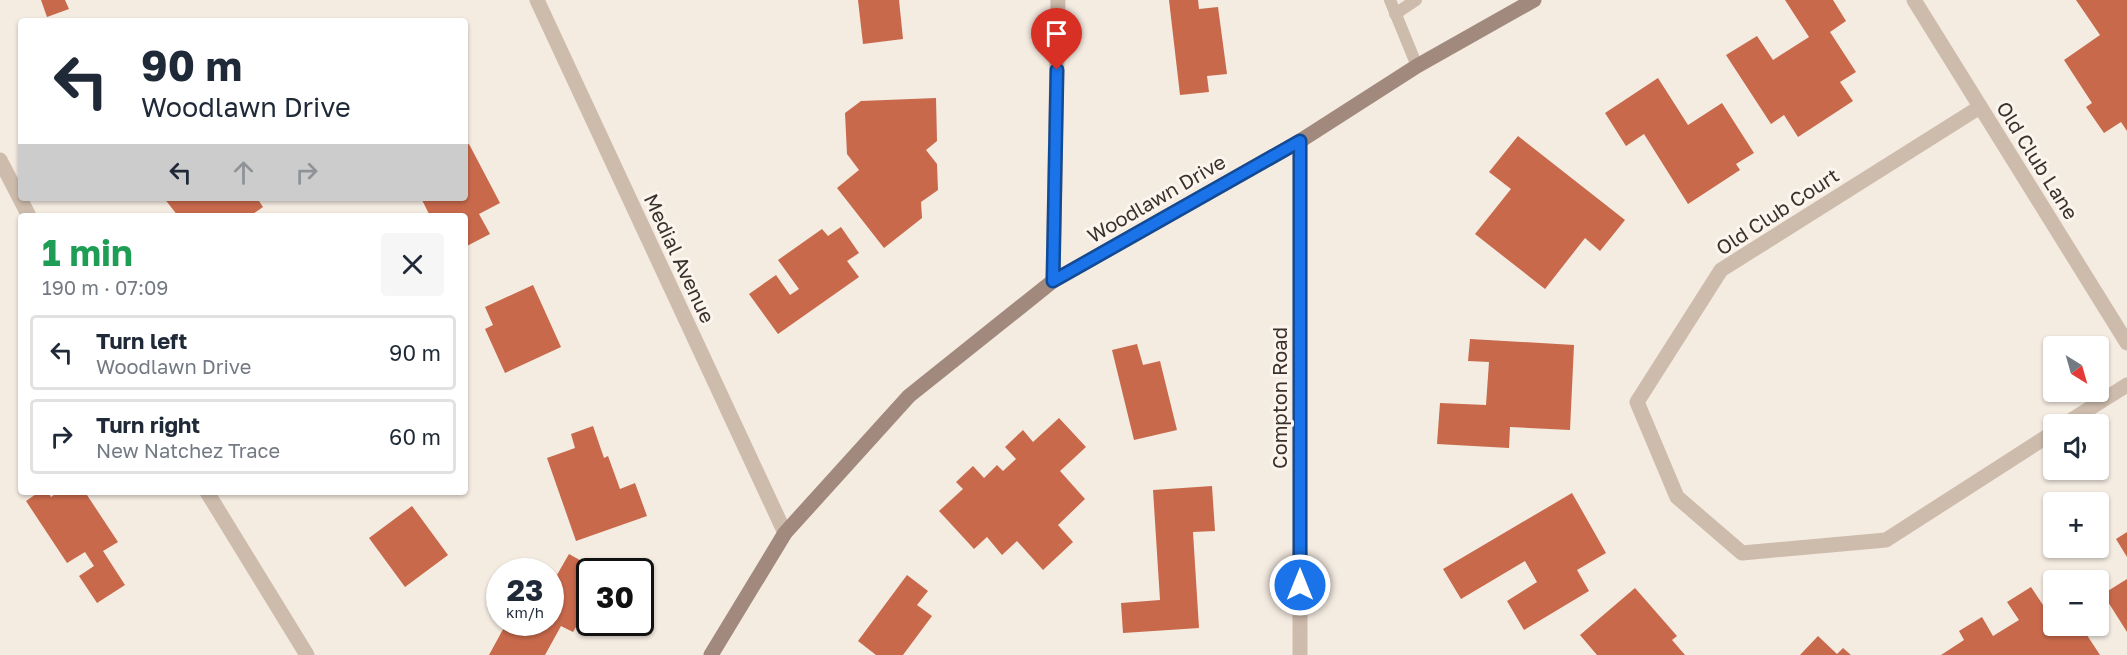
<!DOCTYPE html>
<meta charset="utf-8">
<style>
:root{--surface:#fff;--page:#f6f6f7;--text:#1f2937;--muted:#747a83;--line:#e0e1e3}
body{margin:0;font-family:"Golos Text",sans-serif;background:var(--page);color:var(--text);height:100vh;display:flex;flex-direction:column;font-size:22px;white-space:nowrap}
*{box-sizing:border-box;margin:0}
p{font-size:20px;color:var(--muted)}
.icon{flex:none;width:33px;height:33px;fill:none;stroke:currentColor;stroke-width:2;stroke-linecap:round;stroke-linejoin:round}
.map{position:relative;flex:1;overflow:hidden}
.details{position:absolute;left:18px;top:213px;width:450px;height:282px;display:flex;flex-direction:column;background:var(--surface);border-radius:6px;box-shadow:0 2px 4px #0004}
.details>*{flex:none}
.guide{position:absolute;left:18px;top:18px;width:450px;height:183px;border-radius:6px;box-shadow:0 2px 4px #0004;background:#fff;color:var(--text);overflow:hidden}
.needle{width:39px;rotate:143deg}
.tools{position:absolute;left:2043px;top:336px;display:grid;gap:12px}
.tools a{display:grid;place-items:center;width:66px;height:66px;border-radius:6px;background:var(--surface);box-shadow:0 2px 4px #0004;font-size:30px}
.speed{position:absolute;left:486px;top:558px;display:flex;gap:12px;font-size:30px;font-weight:700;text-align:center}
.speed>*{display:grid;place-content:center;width:78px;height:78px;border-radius:50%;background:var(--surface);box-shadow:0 2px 4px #0004;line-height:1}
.speed small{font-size:15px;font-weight:400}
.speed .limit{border:3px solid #111;border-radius:9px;background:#fff;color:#111}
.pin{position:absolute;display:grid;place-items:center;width:51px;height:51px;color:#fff;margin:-62px -26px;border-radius:50% 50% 50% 0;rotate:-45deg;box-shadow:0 0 6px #0007}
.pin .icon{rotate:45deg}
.me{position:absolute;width:66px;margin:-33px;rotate:0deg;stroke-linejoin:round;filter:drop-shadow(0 0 4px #0008)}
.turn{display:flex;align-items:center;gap:21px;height:126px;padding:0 24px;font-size:27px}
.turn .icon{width:78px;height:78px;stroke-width:2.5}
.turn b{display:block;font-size:42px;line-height:51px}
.lanes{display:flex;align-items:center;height:57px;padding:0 24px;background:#0003;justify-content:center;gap:30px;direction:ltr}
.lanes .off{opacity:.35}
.round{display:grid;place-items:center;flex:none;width:63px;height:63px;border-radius:6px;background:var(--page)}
.headline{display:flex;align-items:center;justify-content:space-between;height:102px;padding:0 24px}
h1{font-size:36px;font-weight:700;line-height:45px;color:#1e9e55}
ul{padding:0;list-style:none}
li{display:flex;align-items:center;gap:18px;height:75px;margin:0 12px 9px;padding:0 12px;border:3px solid var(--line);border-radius:6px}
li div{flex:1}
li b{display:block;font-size:22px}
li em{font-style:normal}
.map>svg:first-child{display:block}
</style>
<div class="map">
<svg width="2127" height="655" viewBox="0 0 2127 655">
<rect width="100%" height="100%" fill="#f4ebe1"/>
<!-- building -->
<g fill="#c8694b">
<polygon points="41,0 65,0 69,9 47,17"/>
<polygon points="858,0 899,0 903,39 863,44"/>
<polygon points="1169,0 1198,0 1199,9 1218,7 1227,74 1207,76 1209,92 1180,95"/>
<polygon points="1785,0 1833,0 1846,21 1830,32 1856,72 1840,82 1853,101 1798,137 1784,115 1771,124 1726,55 1757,36 1773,60 1809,37"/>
<polygon points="2076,0 2127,0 2127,131 2121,122 2104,133 2086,107 2092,103 2064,60 2100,35"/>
<polygon points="1658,78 1688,125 1722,103 1754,153 1736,164 1740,170 1688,204 1644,134 1626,146 1605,113"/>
<polygon points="936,98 937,141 926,150 937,164 938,190 921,202 922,218 884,248 837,188 859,170 847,154 845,113 861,101"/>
<polygon points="1518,136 1625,220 1600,251 1585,238 1545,289 1475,234 1511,189 1489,172"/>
<polygon points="469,144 500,203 479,214 490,234 465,247 465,216 430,216 421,198 465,198 465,146"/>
<polygon points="164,198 257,198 263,207 250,216 178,216"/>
<polygon points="841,227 859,253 847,261 859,277 778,334 749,294 776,275 790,295 799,289 778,260 822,229 828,236"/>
<polygon points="533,285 561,347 505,373 485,329 493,325 485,307"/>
<polygon points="1470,339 1574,345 1570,430 1510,427 1509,448 1437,444 1440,403 1486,405 1489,362 1468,361"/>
<polygon points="1137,344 1143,365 1160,361 1177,430 1134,440 1112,350"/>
<polygon points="1059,418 1086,447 1060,471 1085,499 1058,525 1073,542 1043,570 1017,541 1002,555 987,537 974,549 939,511 963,489 956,482 973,466 984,478 997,465 1003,471 1016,459 1005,447 1023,430 1033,442"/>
<polygon points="593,426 604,458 608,456 620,489 635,483 647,516 576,541 547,458 575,448 571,434"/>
<polygon points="1212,486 1215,531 1193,532 1199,628 1123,633 1121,603 1160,600 1153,490"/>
<polygon points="39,492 48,492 51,497 58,492 85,492 118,542 103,551 125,585 97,603 79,576 94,566 85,552 67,563 26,501"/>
<polygon points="1572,493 1606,553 1577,570 1589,591 1524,630 1507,601 1537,582 1525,561 1461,599 1443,569"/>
<polygon points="412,506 448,555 405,587 369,538"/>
<polygon points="2127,532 2127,557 2116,539"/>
<polygon points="569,554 601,572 590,572 590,603 573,632 561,626 545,655 489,655 507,622 550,622 550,587"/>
<polygon points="907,575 928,591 917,605 932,616 903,655 876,655 858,641"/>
<polygon points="2127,579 2127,632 2103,594"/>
<polygon points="2031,587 2043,605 2054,598 2054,626 2081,626 2100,655 1941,655 1964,640 1959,631 1982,617 1993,636 2019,620 2007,602"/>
<polygon points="1635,588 1677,636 1672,640 1685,655 1597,655 1580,635"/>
<polygon points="1818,636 1837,654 1843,648 1851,655 1800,655"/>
</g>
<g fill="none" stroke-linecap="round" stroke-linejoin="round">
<!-- service -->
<g stroke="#cdbbac" stroke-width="12">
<polyline points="1390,0 1417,66"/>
<polyline points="1395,14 1416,0"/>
</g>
<!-- minor -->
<g stroke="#cdbbac" stroke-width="15">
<polyline points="537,0 785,533"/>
<polyline points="1914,0 2127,343"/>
<polyline points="1980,107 1721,270 1637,402 1677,497 1742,553 1886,540 2054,432"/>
<polyline points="1300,141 1300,655"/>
<polyline points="0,160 29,216"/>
<polyline points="1053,281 1058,0"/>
<polyline points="2065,424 2127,385"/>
<polyline points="207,492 307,655"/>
</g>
<!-- secondary -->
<polyline stroke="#a18a7d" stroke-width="15" points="711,655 785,533 909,396 1053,281 1300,141 1417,66 1534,0"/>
</g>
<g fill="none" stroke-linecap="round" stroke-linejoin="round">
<!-- route casing -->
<g stroke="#114b97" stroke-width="15">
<polyline id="route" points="1057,70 1053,281 1300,141 1300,585"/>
</g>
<!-- route -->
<use href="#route" stroke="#1a73e8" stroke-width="10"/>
</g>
<g text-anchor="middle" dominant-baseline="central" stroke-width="6" stroke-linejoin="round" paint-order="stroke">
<!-- street labels -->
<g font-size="20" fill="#3b302b" stroke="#fbf5ee">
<text transform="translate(2038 160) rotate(58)">Old Club Lane</text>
<text transform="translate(1156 198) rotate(-30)">Woodlawn Drive</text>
<text transform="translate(1777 211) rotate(-33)">Old Club Court</text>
<text transform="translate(680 258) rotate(65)">Medial Avenue</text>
<text transform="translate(1279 398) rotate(-90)">Compton Road</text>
</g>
</g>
</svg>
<div class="tools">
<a><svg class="needle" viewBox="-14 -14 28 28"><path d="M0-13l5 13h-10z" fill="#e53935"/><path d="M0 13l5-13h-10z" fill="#747a83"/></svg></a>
<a><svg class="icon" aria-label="sound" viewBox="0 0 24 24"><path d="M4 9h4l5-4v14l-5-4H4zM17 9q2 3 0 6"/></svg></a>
<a>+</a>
<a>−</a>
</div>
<div class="speed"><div>23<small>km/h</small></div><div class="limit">30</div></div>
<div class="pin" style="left:1057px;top:70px;background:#d93025"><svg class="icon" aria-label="arrive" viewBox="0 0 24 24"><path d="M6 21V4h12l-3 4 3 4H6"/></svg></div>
<svg class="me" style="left:1300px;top:585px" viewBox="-20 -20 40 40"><circle r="17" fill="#1a73e8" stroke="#fff" stroke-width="3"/><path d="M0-11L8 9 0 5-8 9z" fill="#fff"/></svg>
<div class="guide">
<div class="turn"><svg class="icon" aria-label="left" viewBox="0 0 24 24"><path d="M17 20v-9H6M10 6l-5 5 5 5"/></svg><div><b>90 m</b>Woodlawn Drive</div></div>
<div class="lanes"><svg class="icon" aria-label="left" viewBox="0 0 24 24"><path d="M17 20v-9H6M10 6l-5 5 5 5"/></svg><svg class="icon off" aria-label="ahead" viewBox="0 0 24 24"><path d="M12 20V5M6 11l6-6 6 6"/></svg><svg class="icon off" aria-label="right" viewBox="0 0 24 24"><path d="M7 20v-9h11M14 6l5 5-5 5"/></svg></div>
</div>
<section class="details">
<div class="headline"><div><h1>1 min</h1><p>190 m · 07:09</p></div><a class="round"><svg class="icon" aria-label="close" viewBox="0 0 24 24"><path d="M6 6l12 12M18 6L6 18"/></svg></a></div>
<ul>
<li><svg class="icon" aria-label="left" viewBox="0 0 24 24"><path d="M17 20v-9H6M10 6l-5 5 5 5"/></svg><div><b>Turn left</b><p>Woodlawn Drive</p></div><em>90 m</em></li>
<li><svg class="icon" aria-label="right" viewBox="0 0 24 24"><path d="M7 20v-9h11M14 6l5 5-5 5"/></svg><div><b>Turn right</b><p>New Natchez Trace</p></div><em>60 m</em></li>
</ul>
</section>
</div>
